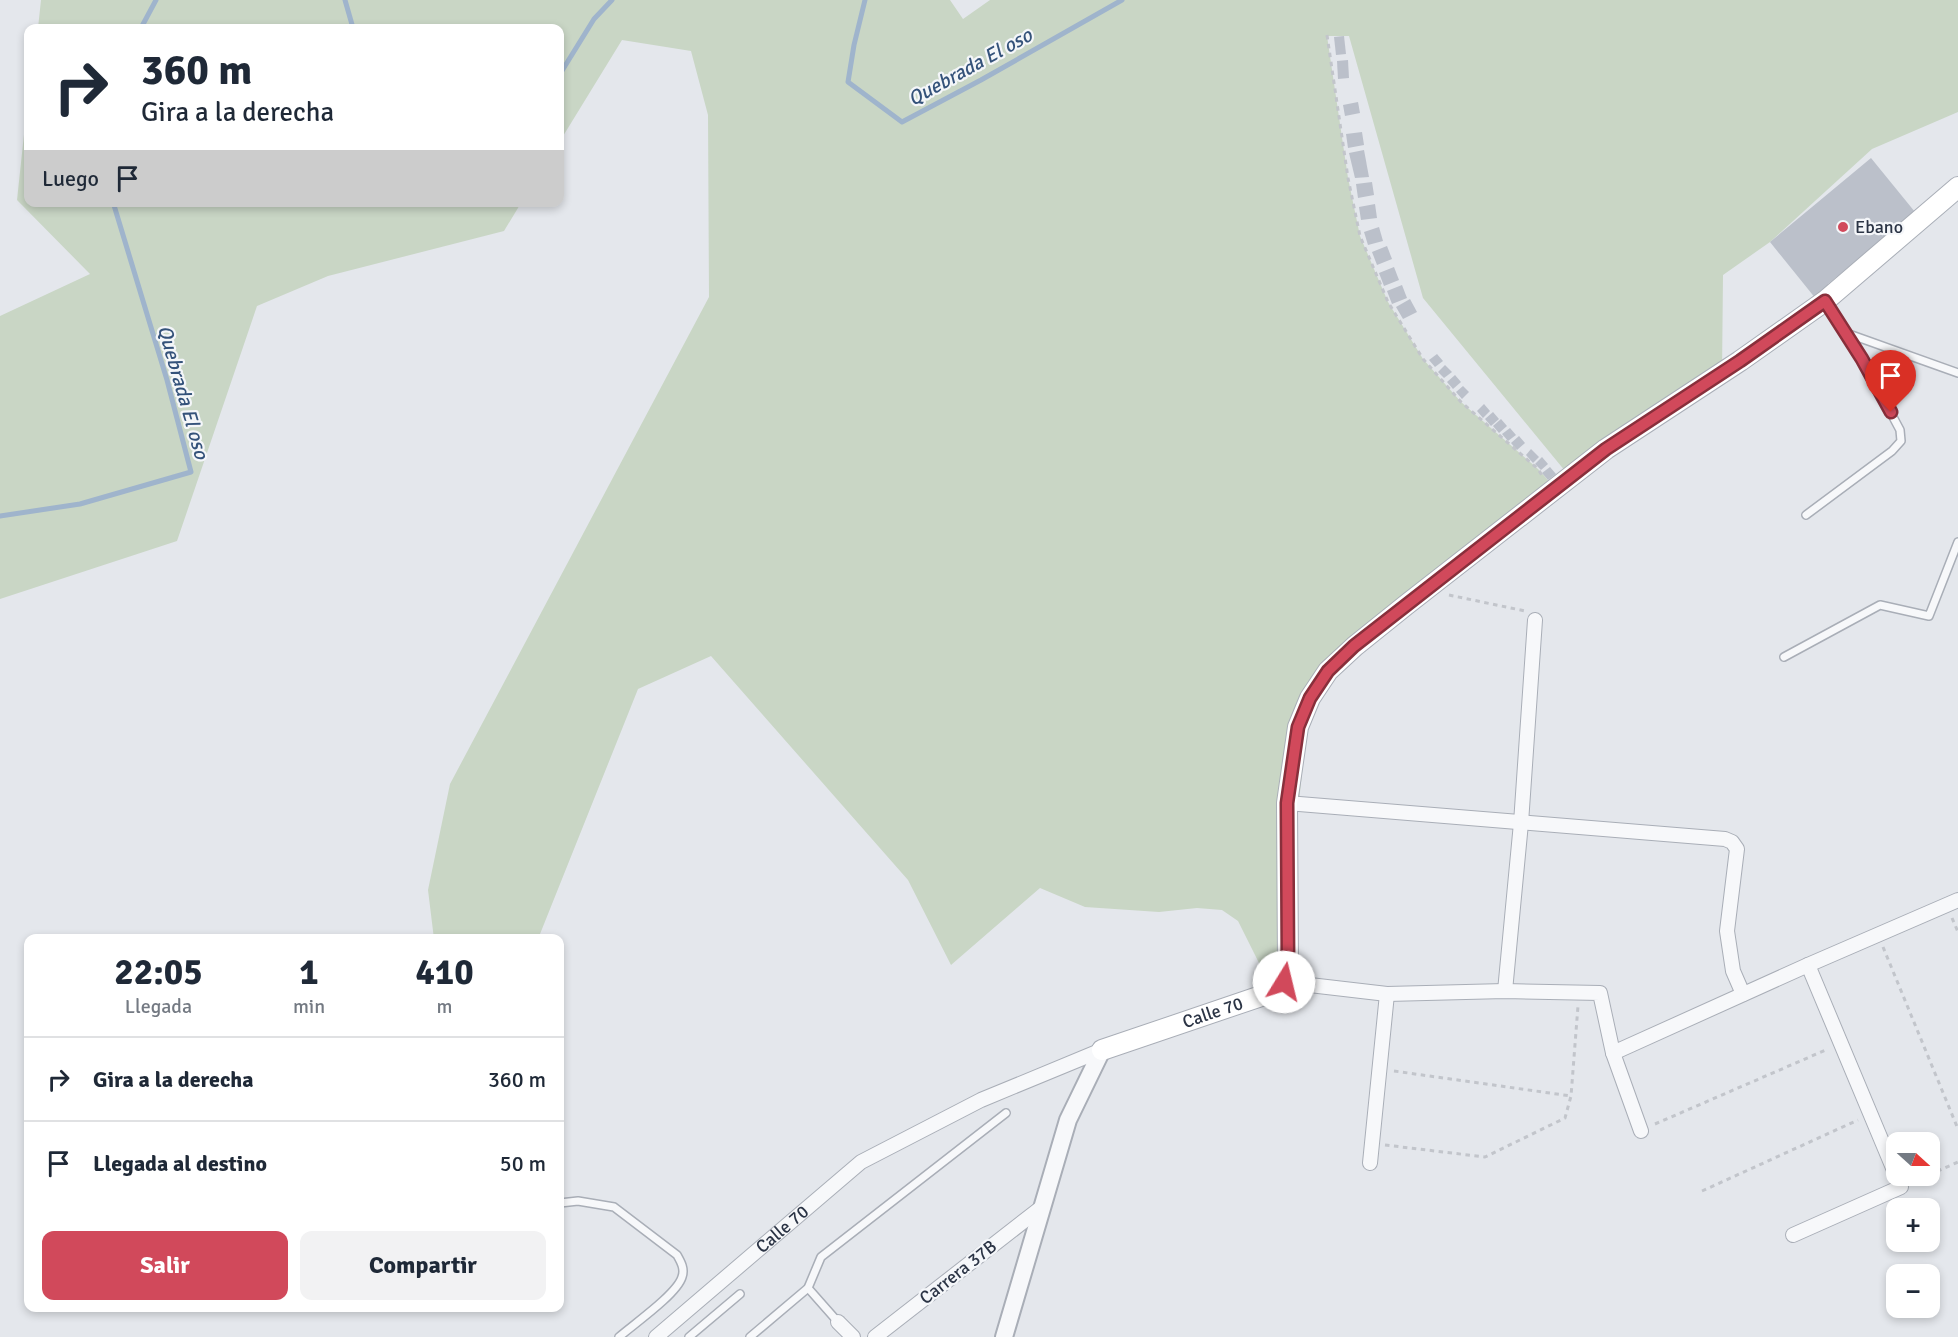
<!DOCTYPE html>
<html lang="es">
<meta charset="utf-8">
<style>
:root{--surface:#fff;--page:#f2f2f3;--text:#1f2937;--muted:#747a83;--line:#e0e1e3;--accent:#d1495b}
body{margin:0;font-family:Signika,sans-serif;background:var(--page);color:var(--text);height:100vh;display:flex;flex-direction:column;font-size:22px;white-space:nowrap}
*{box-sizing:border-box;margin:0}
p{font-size:20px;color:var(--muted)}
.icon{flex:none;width:33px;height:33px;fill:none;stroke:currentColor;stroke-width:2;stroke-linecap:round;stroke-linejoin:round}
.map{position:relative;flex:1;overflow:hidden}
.sheet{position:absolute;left:24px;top:934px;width:540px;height:378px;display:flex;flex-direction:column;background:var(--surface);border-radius:12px;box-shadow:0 3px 9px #0003}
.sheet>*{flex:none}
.guide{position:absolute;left:24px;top:24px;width:540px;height:183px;border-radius:12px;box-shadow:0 3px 9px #0003;background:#fff;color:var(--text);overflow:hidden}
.needle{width:39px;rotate:111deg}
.tools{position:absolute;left:1886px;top:1132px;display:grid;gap:12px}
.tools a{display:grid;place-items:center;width:54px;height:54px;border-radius:12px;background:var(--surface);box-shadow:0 3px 9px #0003;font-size:30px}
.pin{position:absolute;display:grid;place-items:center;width:51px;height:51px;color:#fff;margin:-62px -26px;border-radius:50% 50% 50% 0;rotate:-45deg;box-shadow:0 0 6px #0007}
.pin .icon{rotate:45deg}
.me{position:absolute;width:66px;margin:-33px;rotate:9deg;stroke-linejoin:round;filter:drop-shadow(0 0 4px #0008)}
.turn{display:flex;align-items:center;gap:21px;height:126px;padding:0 18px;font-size:27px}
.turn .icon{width:78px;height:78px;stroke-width:2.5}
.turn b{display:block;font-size:42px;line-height:51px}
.then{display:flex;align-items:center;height:57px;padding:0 18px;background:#0003;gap:12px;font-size:22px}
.eta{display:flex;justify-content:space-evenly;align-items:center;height:102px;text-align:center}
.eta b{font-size:36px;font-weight:800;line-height:42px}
.primary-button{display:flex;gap:12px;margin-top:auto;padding:12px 18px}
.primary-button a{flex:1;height:69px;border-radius:12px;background:var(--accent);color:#fff;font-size:24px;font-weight:800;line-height:69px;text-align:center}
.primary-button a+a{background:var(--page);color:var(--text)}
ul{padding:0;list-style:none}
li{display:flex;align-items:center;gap:18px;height:84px;padding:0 18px;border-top:2px solid var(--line)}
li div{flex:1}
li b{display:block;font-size:22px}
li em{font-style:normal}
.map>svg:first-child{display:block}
</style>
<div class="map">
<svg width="1958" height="1337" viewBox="0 0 1958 1337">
<rect width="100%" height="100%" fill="#e4e7ec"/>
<!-- green -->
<g fill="#c9d6c5" fill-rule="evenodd">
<path d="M41 0H950L963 19 990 0H1958V112L1872 149 1770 242 1723 275 1722 373 1406 605 1310 698 1288 905V967L1270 985 1238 921 1222 910 1197 908 1159 912 1085 907 1040 888 951 965 908 880 711 656 638 689 538 939H434L428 890 450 784 709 297 708 115 691 51 622 40 560 141V28H38ZM1327 36H1349L1423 298 1570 477 1555 488 1538 469 1461 402 1423 359 1388 302 1360 236 1348 178Z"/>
<polygon points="28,97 28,202 521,203 504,231 328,276 257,306 177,541 0,599 0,316 90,274 17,200"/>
</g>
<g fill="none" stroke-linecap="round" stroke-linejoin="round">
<!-- stream -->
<g stroke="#9fb4cc" stroke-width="5">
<polyline points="345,0 353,28"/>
<polyline points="865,0 854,45 848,82 902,122 981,80 1122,0"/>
<polyline points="141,28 156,0"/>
<polyline points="560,74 594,19 612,0"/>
<polyline points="0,516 80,504 191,472 167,380 113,202"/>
</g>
</g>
<!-- building -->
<g fill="#bbc0ca">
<polygon points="1344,36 1346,54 1336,55 1334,37"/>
<polygon points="1348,60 1349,78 1338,79 1337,61"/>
<polygon points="1358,102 1360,113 1345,116 1343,105"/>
<polygon points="1362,132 1364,145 1348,148 1346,134"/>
<polygon points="1364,150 1369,177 1355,178 1349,153"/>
<polygon points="1871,158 1915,212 1828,284 1831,287 1816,299 1770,242"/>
<polygon points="1372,182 1374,195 1358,198 1356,184"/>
<polygon points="1375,204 1377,218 1361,220 1359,207"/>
<polygon points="1379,227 1383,241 1368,245 1364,232"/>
<polygon points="1387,246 1392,259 1377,265 1372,252"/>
<polygon points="1394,267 1399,280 1384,286 1379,273"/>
<polygon points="1402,285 1407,298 1392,304 1387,291"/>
<polygon points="1410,299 1417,312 1403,319 1396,307"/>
<polygon points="1437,354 1443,361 1435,367 1429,360"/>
<polygon points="1445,365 1452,372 1444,378 1438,372"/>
<polygon points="1455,375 1461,382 1453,389 1447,382"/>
<polygon points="1463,386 1469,392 1462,399 1456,392"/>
<polygon points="1484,404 1490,411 1483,418 1477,411"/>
<polygon points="1493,412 1499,419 1491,426 1485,419"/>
<polygon points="1501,419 1507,426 1499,433 1493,426"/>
<polygon points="1510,428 1516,435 1508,441 1502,434"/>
<polygon points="1519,436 1525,443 1517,450 1511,443"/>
<polygon points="1531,449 1539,457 1533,463 1526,455"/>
<polygon points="1542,457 1548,464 1541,470 1535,464"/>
<polygon points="1550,467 1556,474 1548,480 1542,473"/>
</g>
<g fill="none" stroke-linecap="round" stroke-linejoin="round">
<!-- service casing -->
<g stroke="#a9aeb7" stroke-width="10">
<g id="service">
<polyline points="1846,333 1958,373"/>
<polyline points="1806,515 1892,451 1901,441 1900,430 1862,359 1826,303"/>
<polyline points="1784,657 1880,605 1929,616 1958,542"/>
<path d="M560 1203 578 1201 614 1207 677 1255C681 1262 685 1269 682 1277 677 1294 634 1324 619 1337"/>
<polyline points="808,1288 838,1322"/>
<polyline points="689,1337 740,1294"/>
<polyline points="750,1337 808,1288 821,1257 1006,1113"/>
</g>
</g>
<!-- minor casing -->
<g stroke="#a9aeb7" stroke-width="16">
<g id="minor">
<polyline points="1287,803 1725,839 1732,842 1737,849 1727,931 1733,971 1743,994"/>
<polyline points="1808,965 1896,1175"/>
<polyline points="1284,982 1387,994 1505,991 1600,993 1613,1053 1641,1131"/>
<polyline points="1505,991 1521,823 1535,620"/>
<polyline points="1613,1053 1808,965 1958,900"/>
<polyline points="1370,1163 1387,994"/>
<polyline points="1793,1235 1901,1187 1896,1176"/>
<polyline points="838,1322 853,1337"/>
<path id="s1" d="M656 1337 861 1162 981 1100 1102 1050"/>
<polyline points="875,1337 1042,1207"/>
</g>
</g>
<!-- tertiary casing -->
<g stroke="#a9aeb7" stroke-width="20">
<polyline id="tertiary" points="1004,1337 1068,1120 1102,1050"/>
</g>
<!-- secondary casing -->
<g stroke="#a9aeb7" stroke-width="22">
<g id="secondary">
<path id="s2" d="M1102 1050 1270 993 1284 982 1288 967 1287 803 1298 727 1310 698 1328 671 1355 646 1406 605 1606 449 1740 361 1825 301 1958 187"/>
</g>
</g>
<!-- path -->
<g stroke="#c2c5cb" stroke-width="3" stroke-dasharray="4.5 4.5" stroke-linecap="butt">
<polyline points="1327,35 1348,178 1360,236 1388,302 1423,359 1461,402 1538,469 1543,477"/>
<polyline points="1449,595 1525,611"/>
<polyline points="1952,918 1958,932"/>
<polyline points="1883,947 1958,1129"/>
<polyline points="1394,1071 1571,1096"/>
<polyline points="1655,1124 1828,1049"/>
<polyline points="1385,1145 1485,1157 1565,1118 1571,1096 1578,1006"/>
<polyline points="1929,1175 1958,1162"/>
<polyline points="1913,1181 1926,1176"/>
<polyline points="1702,1191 1858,1120"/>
</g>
<!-- service -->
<use href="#service" stroke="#f7f8fa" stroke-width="7"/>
<!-- minor -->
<use href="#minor" stroke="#f7f8fa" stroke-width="14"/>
<!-- tertiary -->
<use href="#tertiary" stroke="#f7f8fa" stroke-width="16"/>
<!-- secondary -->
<use href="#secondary" stroke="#fff" stroke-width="20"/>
</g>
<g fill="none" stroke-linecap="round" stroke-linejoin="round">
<!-- route casing -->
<g stroke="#882f3b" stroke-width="15">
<polyline id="route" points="1284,982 1288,967 1287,803 1298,727 1310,698 1328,671 1354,646 1606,449 1740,361 1825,301 1862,359 1891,412"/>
</g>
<!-- route -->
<use href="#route" stroke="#d1495b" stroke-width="10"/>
</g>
<!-- markers -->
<circle fill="#d1495b" stroke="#f4f6f9" stroke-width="2" cx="1843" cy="227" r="6"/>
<g text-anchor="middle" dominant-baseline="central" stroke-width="4.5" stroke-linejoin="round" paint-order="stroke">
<!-- poi labels -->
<g font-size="18" fill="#2b3445" stroke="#f4f6f9" text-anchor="start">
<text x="1855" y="227">Ebano</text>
</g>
<!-- street labels -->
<g font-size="18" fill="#2b3445" stroke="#f4f6f9">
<text stroke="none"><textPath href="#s2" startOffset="117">Calle 70</textPath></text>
<text stroke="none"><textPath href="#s1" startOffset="166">Calle 70</textPath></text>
<text transform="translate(958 1272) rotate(-38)">Carrera 37B</text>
</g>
<!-- water labels -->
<g font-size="20" font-style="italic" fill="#34527a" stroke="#f4f6f9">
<text transform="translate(970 67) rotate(-29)">Quebrada El oso</text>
<text transform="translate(183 392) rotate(74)">Quebrada El oso</text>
</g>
</g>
</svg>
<div class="tools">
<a><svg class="needle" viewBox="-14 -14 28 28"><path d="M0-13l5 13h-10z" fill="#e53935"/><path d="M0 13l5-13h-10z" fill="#747a83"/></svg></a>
<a>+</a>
<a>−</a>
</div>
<div class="pin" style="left:1891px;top:412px;background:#d93025"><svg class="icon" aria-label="arrive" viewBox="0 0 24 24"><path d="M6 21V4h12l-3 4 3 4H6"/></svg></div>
<svg class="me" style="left:1284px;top:982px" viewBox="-20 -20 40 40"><circle r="19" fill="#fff"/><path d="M0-13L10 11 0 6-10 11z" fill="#d1495b"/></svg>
<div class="guide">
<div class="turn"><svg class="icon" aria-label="right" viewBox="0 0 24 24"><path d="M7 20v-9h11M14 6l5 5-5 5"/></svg><div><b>360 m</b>Gira a la derecha</div></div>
<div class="then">Luego<svg class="icon" aria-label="arrive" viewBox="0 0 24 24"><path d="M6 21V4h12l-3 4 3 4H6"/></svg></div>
</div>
<section class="sheet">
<div class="eta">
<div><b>22:05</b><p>Llegada</p></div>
<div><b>1</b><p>min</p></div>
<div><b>410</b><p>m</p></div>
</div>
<ul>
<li><svg class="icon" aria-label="right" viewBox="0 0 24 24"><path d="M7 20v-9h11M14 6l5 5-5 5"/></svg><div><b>Gira a la derecha</b></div><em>360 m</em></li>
<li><svg class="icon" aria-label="arrive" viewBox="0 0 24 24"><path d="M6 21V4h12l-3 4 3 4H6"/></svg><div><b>Llegada al destino</b></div><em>50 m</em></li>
</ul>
<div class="primary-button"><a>Salir</a><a>Compartir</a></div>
</section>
</div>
